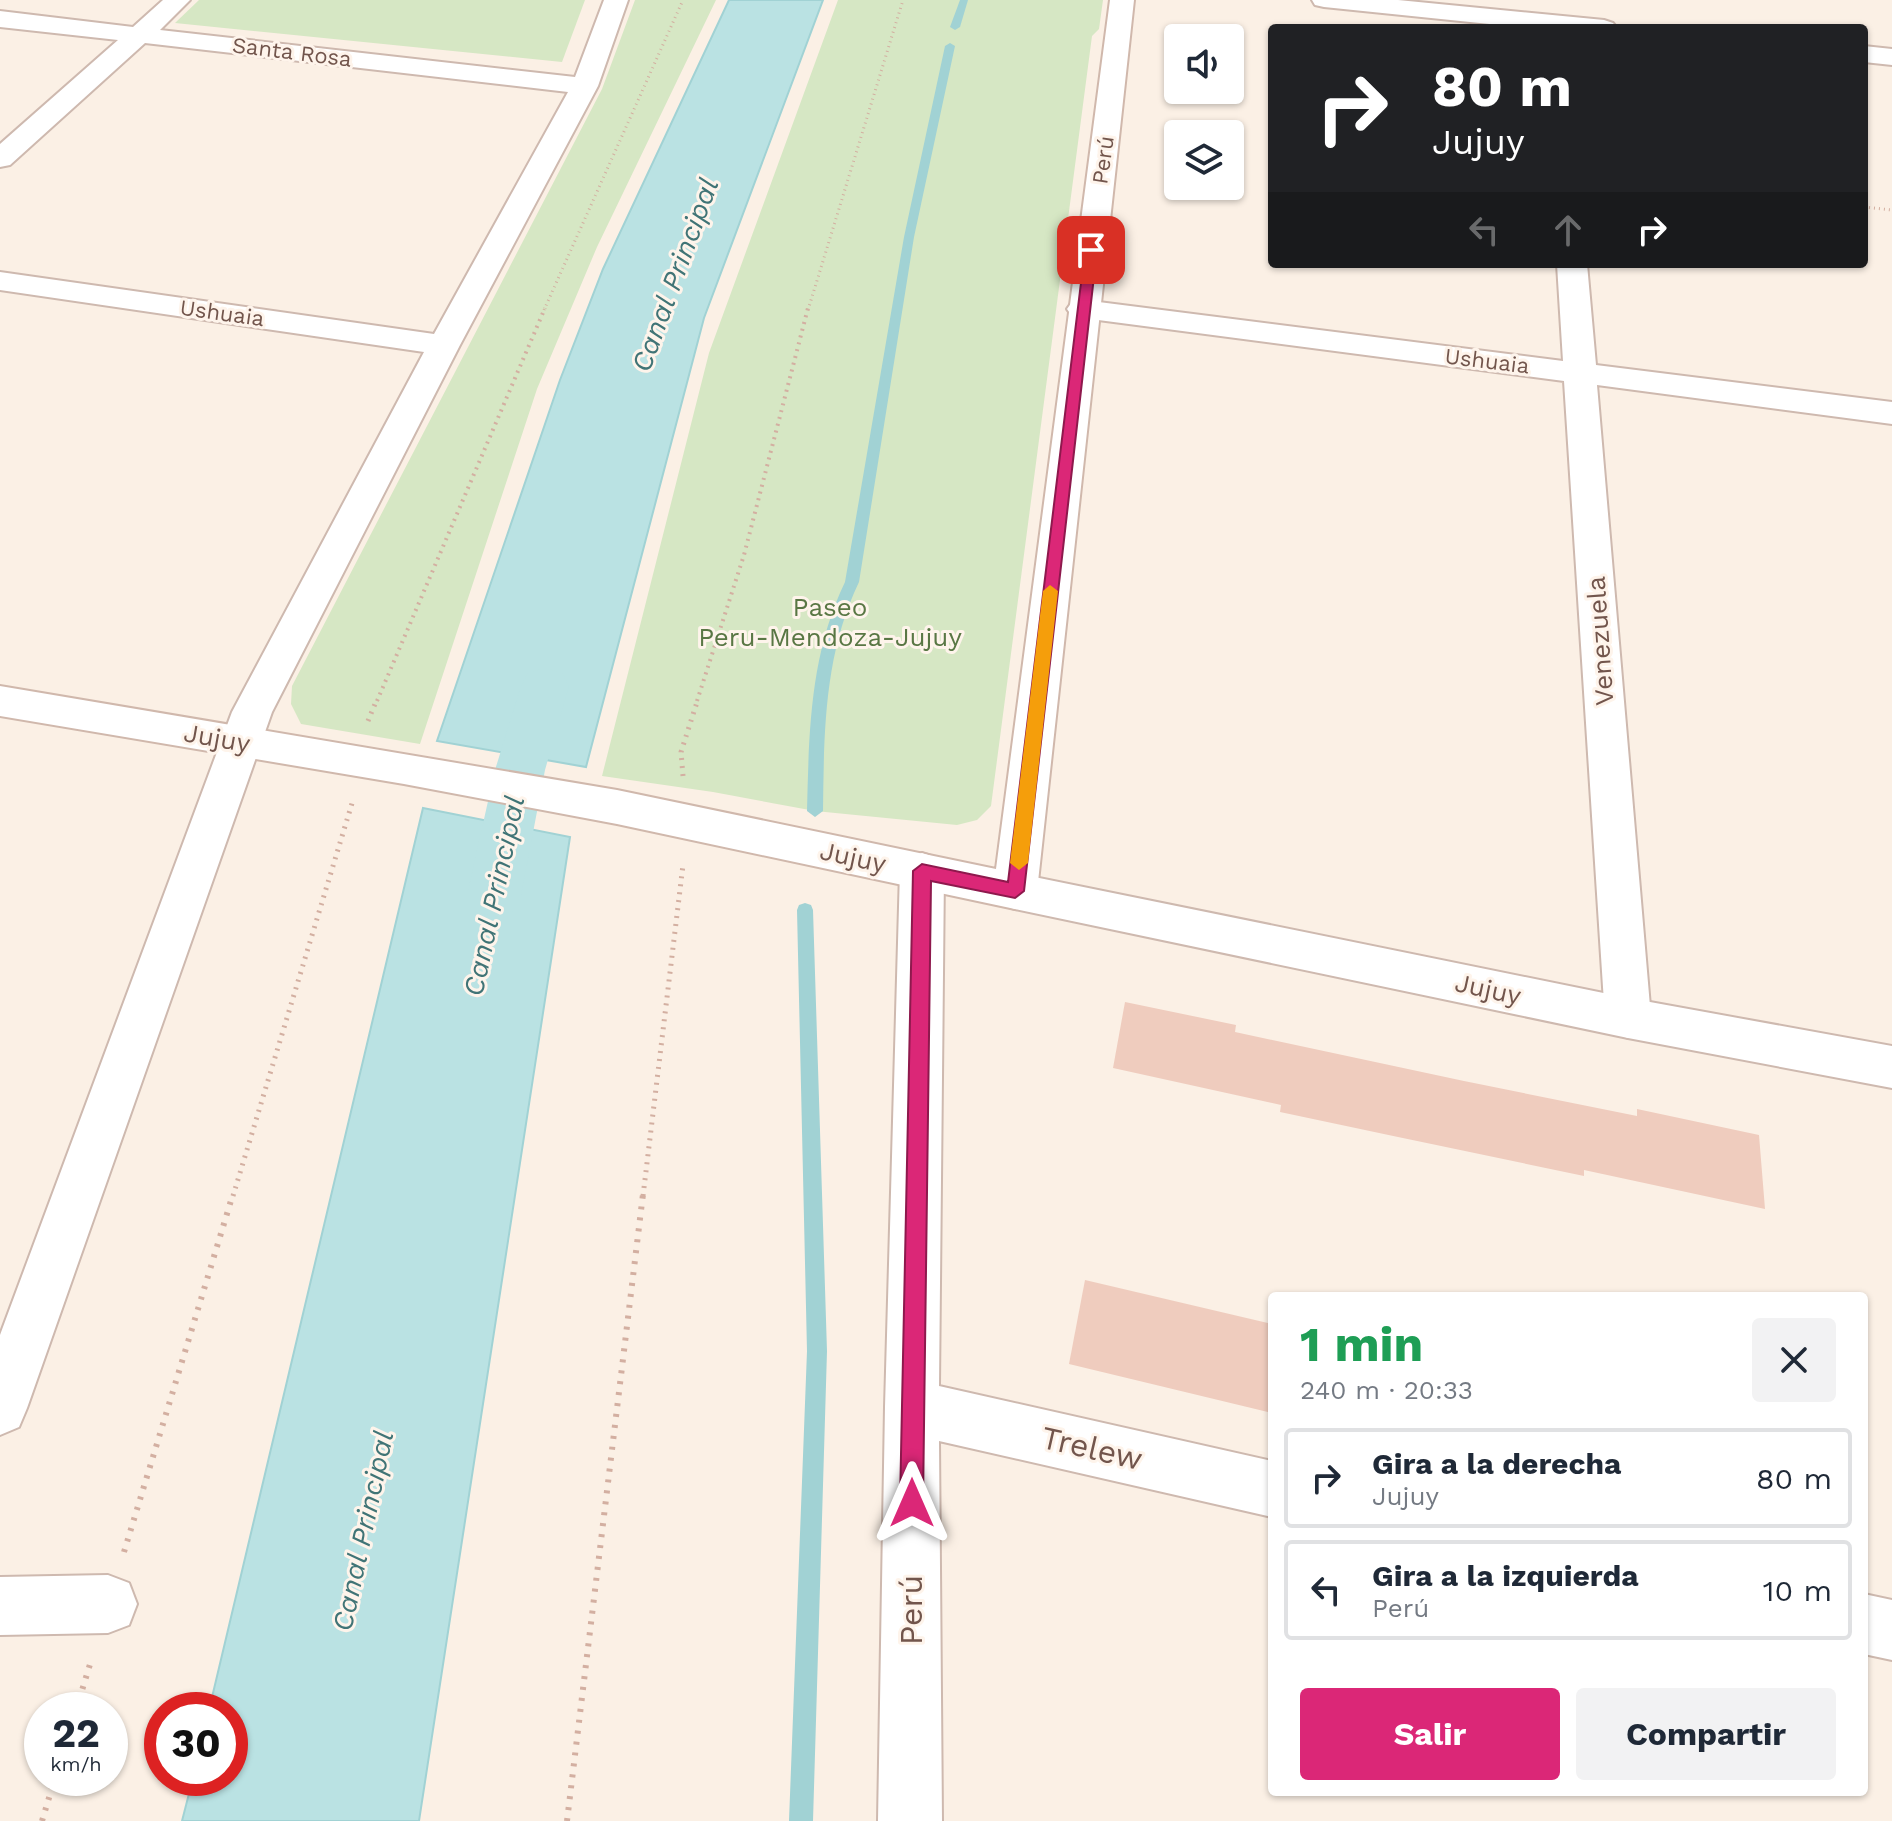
<!DOCTYPE html>
<html lang="es">
<meta charset="utf-8">
<style>
:root{--surface:#fff;--page:#f2f2f3;--text:#1f2937;--muted:#747a83;--line:#e0e1e3;--accent:#db2777}
body{margin:0;font-family:"Work Sans",sans-serif;background:var(--page);color:var(--text);height:100vh;display:flex;flex-direction:column;font-size:30px;white-space:nowrap}
*{box-sizing:border-box;margin:0}
p{font-size:26px;color:var(--muted)}
.icon{flex:none;width:44px;height:44px;fill:none;stroke:currentColor;stroke-width:2;stroke-linecap:round;stroke-linejoin:round}
.map{position:relative;flex:1;overflow:hidden}
.side{position:absolute;left:1268px;top:1292px;width:600px;height:504px;display:flex;flex-direction:column;background:var(--surface);border-radius:8px;box-shadow:0 2px 6px #0004}
.side>*{flex:none}
.guide{position:absolute;left:1268px;top:24px;width:600px;height:244px;border-radius:8px;box-shadow:0 2px 6px #0004;background:#202124;color:#fff;overflow:hidden}
.buttons{position:absolute;left:1164px;top:24px;display:grid;gap:16px}
.buttons a{display:grid;place-items:center;width:80px;height:80px;border-radius:8px;background:var(--surface);box-shadow:0 2px 6px #0004;font-size:40px}
.speed{position:absolute;left:24px;top:1692px;display:flex;gap:16px;font-size:40px;font-weight:700;text-align:center}
.speed>*{display:grid;place-content:center;width:104px;height:104px;border-radius:50%;background:var(--surface);box-shadow:0 2px 6px #0004;line-height:1}
.speed small{font-size:20px;font-weight:400}
.speed .limit{border:12px solid #d22;background:#fff;color:#111}
.pin{position:absolute;display:grid;place-items:center;width:68px;height:68px;color:#fff;margin:-34px;border-radius:16px;box-shadow:0 4px 12px #0006}
.me{position:absolute;width:88px;margin:-44px;rotate:0deg;stroke-linejoin:round;filter:drop-shadow(0 0 6px #0008)}
.turn{display:flex;align-items:center;gap:28px;height:168px;padding:0 32px;font-size:36px}
.turn .icon{width:104px;height:104px;stroke-width:2.5}
.turn b{display:block;font-size:56px;line-height:68px}
.lanes{display:flex;align-items:center;height:76px;padding:0 32px;background:#0003;justify-content:center;gap:40px;direction:ltr}
.lanes .off{opacity:.35}
.round{display:grid;place-items:center;flex:none;width:84px;height:84px;border-radius:8px;background:var(--page)}
.overview{display:flex;align-items:center;justify-content:space-between;height:136px;padding:0 32px}
h1{font-size:48px;font-weight:700;line-height:60px;color:#1e9e55}
.primary-button{display:flex;gap:16px;margin-top:auto;padding:16px 32px}
.primary-button a{flex:1;height:92px;border-radius:8px;background:var(--accent);color:#fff;font-size:32px;font-weight:700;line-height:92px;text-align:center}
.primary-button a+a{background:var(--page);color:var(--text)}
ul{padding:0;list-style:none}
li{display:flex;align-items:center;gap:24px;height:100px;margin:0 16px 12px;padding:0 16px;border:4px solid var(--line);border-radius:8px}
li div{flex:1}
li b{display:block;font-size:30px}
li em{font-style:normal}
.map>svg:first-child{display:block}
</style>
<div class="map">
<svg width="1892" height="1821" viewBox="0 0 1892 1821">
<rect width="100%" height="100%" fill="#fbf0e5"/>
<!-- green -->
<g fill="#d6e7c4">
<polygon points="199,0 585,0 562,62 175,23"/>
<polygon points="635,0 716,0 597,247 537,389 420,744 301,724 291,704 292,686 602,89"/>
<polygon points="838,0 1103,0 1099,29 1092,36 991,806 977,820 957,825 815,811 713,792 602,776 709,353"/>
</g>
<!-- water -->
<g fill="#bae2e3" stroke="#a1d2d4" stroke-width="2">
<polygon points="729,0 823,0 704,318 586,767 437,741 560,380 603,269"/>
<polygon points="423,808 570,837 419,1821 182,1821 193,1778 230,1778 230,1710 209,1710"/>
</g>
<g fill="none" stroke-linecap="round" stroke-linejoin="round">
<!-- stream -->
<g fill="#a1d2d4" fill-rule="evenodd">
<polygon points="960,0 968,0 960,27 955,30 950,27"/>
<path d="M950 43 955 46 914 237 859 582C824 655 824 732 823 811L815 817 807 811C809 731 810 655 845 582L904 237 945 46Z"/>
<polygon points="805,903 811,905 813,910 827,1351 813,1821 789,1821 807,1351 797,910 799,905"/>
</g>
<!-- canal -->
<polygon fill="#bae2e3" fill-rule="evenodd" points="545,668 562,673 569,686 545,770 521,895 513,911 494,917 475,911 467,895 495,770 521,686 528,673"/>
</g>
<!-- building -->
<g fill="#efccbe">
<polygon points="1125,1002 1236,1025 1235,1032 1464,1081 1637,1116 1637,1109 1759,1135 1765,1209 1584,1170 1584,1176 1398,1137 1280,1112 1281,1105 1113,1068"/>
<polygon points="1085,1280 1272,1324 1272,1413 1069,1364"/>
</g>
<g fill="none" stroke-linecap="round" stroke-linejoin="round">
<!-- minor casing -->
<g stroke="#ceb9af" stroke-width="4">
<g id="minor">
<polygon points="163,0 190,0 160,30 575,77 604,0 628,0 598,86 460,345 272,712 27,1408 19,1427 0,1435 0,1335 232,712 424,352 0,290 0,272 434,334 568,92 145,43 10,165 0,167 0,144 118,40 0,27 0,11 133,27"/>
<polygon points="1312,0 1398,0 1604,20 1613,23 1617,28 1529,28 1324,7 1315,5"/>
<polygon points="1864,46 1892,49 1892,65 1864,62"/>
<polygon points="1557,264 1587,264 1596,365 1892,402 1892,424 1597,385 1651,1018 1644,1032 1628,1038 1612,1032 1605,1018 1564,381 1083,318 1072,316 1067,309 1072,302 1083,300 1563,361"/>
<polygon points="922,853 937,858 944,871 939,1386 1272,1461 1272,1517 939,1441 942,1821 878,1821 885,1407 900,871 907,858"/>
<polygon points="108,1575 129,1583 137,1604 129,1625 108,1633 0,1635 0,1577"/>
<polygon points="1864,1594 1892,1600 1892,1660 1864,1654"/>
</g>
</g>
<!-- tertiary casing -->
<g stroke="#ceb9af" stroke-width="4">
<polygon id="tertiary" points="1015,873 1628,998 1892,1046 1892,1088 1628,1038 1015,909 1000,904 993,891 1000,878"/>
</g>
<!-- secondary casing -->
<g stroke="#d0b8ac" stroke-width="4">
<polygon id="secondary" points="1110,0 1134,0 1037,891 1030,904 1015,909 617,824 404,784 0,716 0,686 617,790 996,869"/>
</g>
<!-- path-far3 -->
<g stroke="#d3afa1" stroke-width="3" stroke-dasharray="1 4" stroke-linecap="butt">
<polyline points="1864,207 1892,210"/>
<polyline points="544,310 683,0"/>
<polyline points="808,310 903,0"/>
</g>
<!-- path-far2 -->
<g stroke="#d3afa1" stroke-width="4" stroke-dasharray="2 5" stroke-linecap="butt">
<polyline points="377,701 545,308"/>
<polyline points="697,701 744,555 808,308"/>
</g>
<!-- path-far1 -->
<g stroke="#d3afa1" stroke-width="5" stroke-dasharray="2 6" stroke-linecap="butt">
<polyline points="368,721 377,699"/>
<polyline points="683,776 681,752 698,699"/>
<polyline points="233,1196 353,800"/>
<polyline points="643,1196 683,865"/>
</g>
<!-- path -->
<g stroke="#d3afa1" stroke-width="6" stroke-dasharray="3 8" stroke-linecap="butt">
<polyline points="124,1552 233,1194"/>
<polyline points="76,1710 91,1661"/>
<polyline points="42,1821 55,1778"/>
<polyline points="567,1821 643,1194"/>
</g>
<!-- minor -->
<use href="#minor" fill="#fff" fill-rule="evenodd"/>
<!-- tertiary -->
<use href="#tertiary" fill="#fff" fill-rule="evenodd"/>
<!-- secondary -->
<use href="#secondary" fill="#fff" fill-rule="evenodd"/>
</g>
<!-- route -->
<polygon fill="#db2777" stroke="#8e194d" stroke-width="2" points="1091,247 1097,250 1024,891 1015,898 931,881 923,1503 920,1511 912,1515 903,1511 900,1503 913,871 922,864 1008,882 1085,250"/>
<!-- slow -->
<polygon fill="#f59e0b" points="1050,585 1058,591 1028,863 1019,870 1010,863 1043,591"/>
<g text-anchor="middle" dominant-baseline="central" stroke-width="6" stroke-linejoin="round" paint-order="stroke">
<!-- far-street labels -->
<g font-size="22" fill="#72554c" stroke="#fef4eb">
<text transform="translate(292 52) rotate(7)">Santa Rosa</text>
<text transform="translate(1103 160) rotate(-82)">Perú</text>
<text transform="translate(222 313) rotate(8)">Ushuaia</text>
<text transform="translate(1487 361) rotate(7)">Ushuaia</text>
</g>
<!-- park labels -->
<g font-size="26" fill="#597744" stroke="#fef4eb">
<text x="830" y="607">Paseo<tspan x="830" dy="30">Peru-Mendoza-Jujuy</tspan></text>
</g>
<!-- street labels -->
<g font-size="26" fill="#72554c" stroke="#fef4eb">
<text transform="translate(1600 641) rotate(-94)">Venezuela</text>
<text transform="translate(217 738) rotate(10)">Jujuy</text>
<text transform="translate(853 857) rotate(12)">Jujuy</text>
<text transform="translate(1488 989) rotate(12)">Jujuy</text>
</g>
<!-- water labels -->
<g font-size="28" font-style="italic" fill="#407476" stroke="#fef4eb">
<text transform="translate(675 275) rotate(-70)">Canal Principal</text>
<text transform="translate(494 896) rotate(-78)">Canal Principal</text>
<text transform="translate(363 1531) rotate(-78)">Canal Principal</text>
</g>
<!-- near-street labels -->
<g font-size="32" fill="#72554c" stroke="#fef4eb">
<text transform="translate(1092 1448) rotate(13)">Trelew</text>
<text transform="translate(911 1610) rotate(-90)">Perú</text>
</g>
</g>
</svg>
<div class="buttons">
<a><svg class="icon" aria-label="sound" viewBox="0 0 24 24"><path d="M4 9h4l5-4v14l-5-4H4zM17 9q2 3 0 6"/></svg></a>
<a><svg class="icon" aria-label="layers" viewBox="0 0 24 24"><path d="M12 4l9 5-9 5-9-5zM3 14l9 5 9-5"/></svg></a>
</div>
<div class="speed"><div>22<small>km/h</small></div><div class="limit">30</div></div>
<div class="pin" style="left:1091px;top:250px;background:#d93025"><svg class="icon" aria-label="arrive" viewBox="0 0 24 24"><path d="M6 21V4h12l-3 4 3 4H6"/></svg></div>
<svg class="me" style="left:912px;top:1503px" viewBox="-20 -20 40 40"><path d="M0-17L14 15 0 8-14 15z" fill="#db2777" stroke="#fff" stroke-width="4"/></svg>
<div class="guide">
<div class="turn"><svg class="icon" aria-label="right" viewBox="0 0 24 24"><path d="M7 20v-9h11M14 6l5 5-5 5"/></svg><div><b>80 m</b>Jujuy</div></div>
<div class="lanes"><svg class="icon off" aria-label="left" viewBox="0 0 24 24"><path d="M17 20v-9H6M10 6l-5 5 5 5"/></svg><svg class="icon off" aria-label="ahead" viewBox="0 0 24 24"><path d="M12 20V5M6 11l6-6 6 6"/></svg><svg class="icon" aria-label="right" viewBox="0 0 24 24"><path d="M7 20v-9h11M14 6l5 5-5 5"/></svg></div>
</div>
<section class="side">
<div class="overview"><div><h1>1 min</h1><p>240 m · 20:33</p></div><a class="round"><svg class="icon" aria-label="close" viewBox="0 0 24 24"><path d="M6 6l12 12M18 6L6 18"/></svg></a></div>
<ul>
<li><svg class="icon" aria-label="right" viewBox="0 0 24 24"><path d="M7 20v-9h11M14 6l5 5-5 5"/></svg><div><b>Gira a la derecha</b><p>Jujuy</p></div><em>80 m</em></li>
<li><svg class="icon" aria-label="left" viewBox="0 0 24 24"><path d="M17 20v-9H6M10 6l-5 5 5 5"/></svg><div><b>Gira a la izquierda</b><p>Perú</p></div><em>10 m</em></li>
</ul>
<div class="primary-button"><a>Salir</a><a>Compartir</a></div>
</section>
</div>
